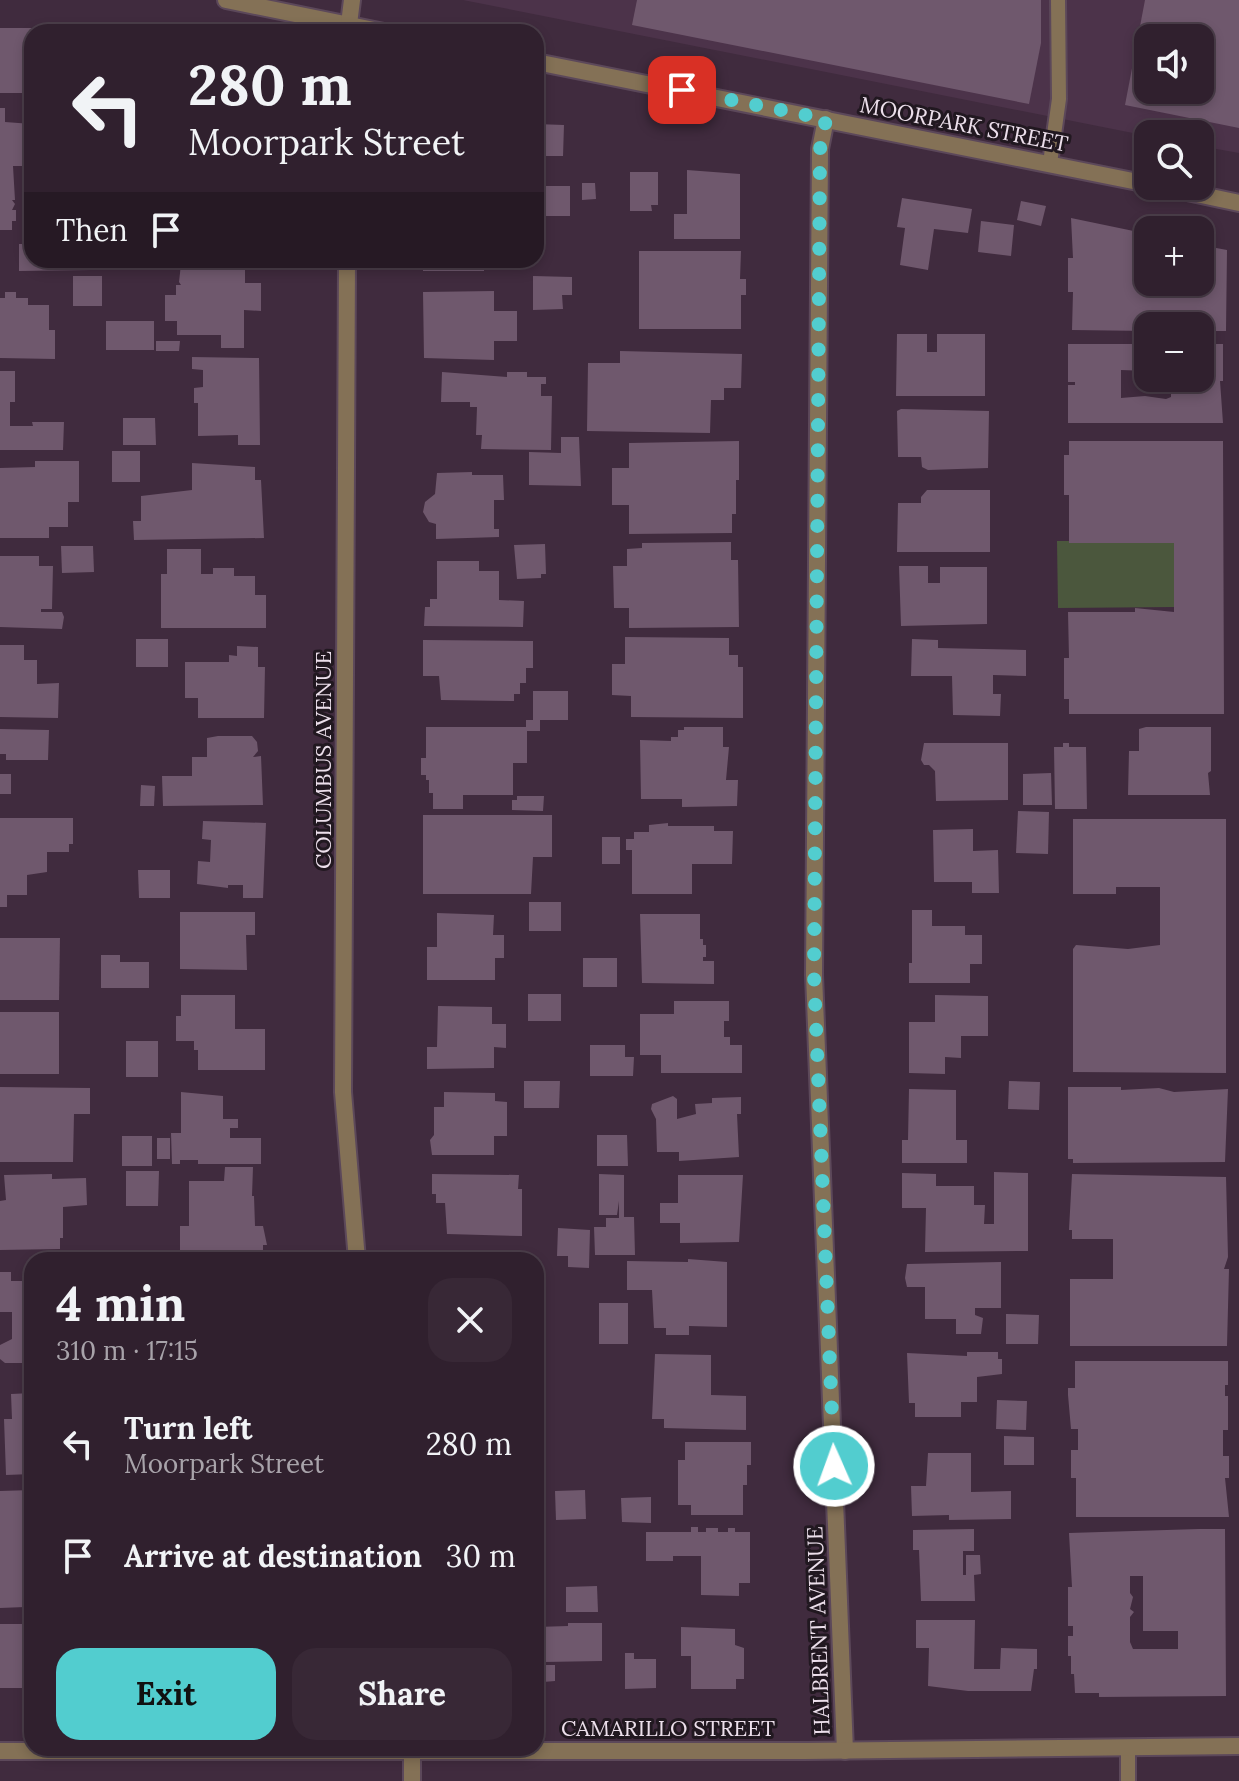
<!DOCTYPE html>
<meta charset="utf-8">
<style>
:root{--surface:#30202e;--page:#382836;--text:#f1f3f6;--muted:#a8a3aa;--line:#4b3e4a;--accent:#52cdcf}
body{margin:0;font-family:Lora,serif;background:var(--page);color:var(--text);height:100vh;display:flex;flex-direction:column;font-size:30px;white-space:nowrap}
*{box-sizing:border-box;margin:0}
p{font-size:26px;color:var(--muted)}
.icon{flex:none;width:44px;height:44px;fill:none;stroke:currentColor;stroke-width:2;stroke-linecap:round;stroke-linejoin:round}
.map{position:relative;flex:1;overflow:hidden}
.details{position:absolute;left:24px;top:1252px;width:520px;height:504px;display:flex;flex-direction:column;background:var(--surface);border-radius:24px;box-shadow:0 4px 12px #0003,0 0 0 2px var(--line)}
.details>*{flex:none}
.banner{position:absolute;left:24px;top:24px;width:520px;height:244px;border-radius:24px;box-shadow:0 4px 12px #0003,0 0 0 2px var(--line);background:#30202e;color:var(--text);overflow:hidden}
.fabs{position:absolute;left:1134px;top:24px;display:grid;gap:16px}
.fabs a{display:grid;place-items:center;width:80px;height:80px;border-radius:16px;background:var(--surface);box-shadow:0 4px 12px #0003,0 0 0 2px var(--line);font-size:40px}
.pin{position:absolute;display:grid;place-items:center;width:68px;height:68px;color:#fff;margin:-34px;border-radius:16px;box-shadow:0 4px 12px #0006}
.me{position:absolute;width:88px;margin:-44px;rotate:358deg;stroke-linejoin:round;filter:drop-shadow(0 0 6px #0008)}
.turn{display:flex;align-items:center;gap:28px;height:168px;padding:0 32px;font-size:36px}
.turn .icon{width:104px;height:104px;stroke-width:2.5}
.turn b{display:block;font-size:56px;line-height:68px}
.then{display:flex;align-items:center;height:76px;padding:0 32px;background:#0003;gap:16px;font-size:30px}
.round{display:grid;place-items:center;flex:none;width:84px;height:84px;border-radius:24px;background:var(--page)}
.headline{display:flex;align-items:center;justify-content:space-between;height:136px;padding:0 32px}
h1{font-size:48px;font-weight:800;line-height:60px}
.button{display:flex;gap:16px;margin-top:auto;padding:16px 32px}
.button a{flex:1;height:92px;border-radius:24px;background:var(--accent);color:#111;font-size:32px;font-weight:800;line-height:92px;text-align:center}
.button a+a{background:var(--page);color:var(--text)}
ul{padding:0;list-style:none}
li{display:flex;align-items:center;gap:24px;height:112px;padding:0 32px}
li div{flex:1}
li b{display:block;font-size:30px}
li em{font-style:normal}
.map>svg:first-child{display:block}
</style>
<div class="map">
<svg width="1239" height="1781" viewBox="0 0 1239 1781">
<rect width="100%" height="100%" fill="#402b3e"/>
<!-- built -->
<path fill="#4c334a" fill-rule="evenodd" d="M463 0H1239V153L1200 146V134L1148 136ZM1148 38H1200V90H1148Z"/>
<!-- green -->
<polygon fill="#4b573d" points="1057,541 1175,541 1175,607 1058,608"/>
<!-- building -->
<g fill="#6f586d" fill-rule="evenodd">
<polygon points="637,0 1041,0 1041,43 1029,104 632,25"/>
<path d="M1145 0H1239V128L1125 105ZM1148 38H1200V90H1148Z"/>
<polygon points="0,28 56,28 56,32 32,32 32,93 0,93"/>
<polygon points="0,108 5,108 5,122 32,124 32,163 28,163 28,166 13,166 15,200 12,200 15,204 12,210 16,210 16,221 12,221 12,230 0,230"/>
<polygon points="536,124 564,125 563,156 536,156"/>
<polygon points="687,170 740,174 740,239 674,239 674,214 687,214"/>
<polygon points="630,172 658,172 658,205 651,205 652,211 630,211"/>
<polygon points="582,183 595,183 596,199 582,200"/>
<rect x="536" y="186" width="34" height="30"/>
<polygon points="902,198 972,209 968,233 934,229 928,270 900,265 905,228 897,227"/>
<polygon points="1021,201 1046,206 1041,226 1017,220"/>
<polygon points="1071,218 1148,234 1148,282 1200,282 1200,245 1227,250 1226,331 1200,331 1200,326 1148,326 1148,331 1072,330 1073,292 1068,292 1068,258 1073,258"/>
<polygon points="981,221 1014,225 1011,256 978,252"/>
<polygon points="19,244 30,244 32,260 92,260 91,270 19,271"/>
<polygon points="639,251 741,251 740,279 746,279 746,295 741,295 741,329 639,329"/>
<rect x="423" y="260" width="61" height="11"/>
<polygon points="181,264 245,265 245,283 261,283 261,311 244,310 244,348 221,348 221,335 177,335 177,321 165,321 165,295 176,295 176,285 181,285 179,282"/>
<rect x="73" y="276" width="29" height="30"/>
<polygon points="533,276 572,277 572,295 562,295 563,309 533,310"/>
<polygon points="494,291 494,311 517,311 517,341 494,341 494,360 424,358 423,292"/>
<polygon points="5,292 16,292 16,298 28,298 28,305 49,305 49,330 55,330 55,359 0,358 0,298 5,298"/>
<rect x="106" y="321" width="48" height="29"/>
<polygon points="897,334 927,334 927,352 937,352 937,334 985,334 985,396 896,396"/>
<polygon points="156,341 180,341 179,351 156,351"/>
<polygon points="1068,344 1148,344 1148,371 1121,370 1121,398 1145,396 1166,399 1171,397 1171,378 1200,378 1200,344 1223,344 1223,381 1220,381 1223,423 1068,423 1068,385 1075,385 1075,382 1068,382"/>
<polygon points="620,351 742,354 741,388 724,388 724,400 711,400 710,433 587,431 588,363 620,363"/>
<polygon points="192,357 259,358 260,445 238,445 238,435 198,436 198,403 194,403 194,388 203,387 203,370 192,369"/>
<polygon points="0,371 15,371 15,402 10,402 10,426 33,426 32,422 64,422 63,450 0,450"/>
<polygon points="442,372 507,377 507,372 527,372 527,377 546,377 546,384 541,384 541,396 552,396 551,450 481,449 482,435 476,435 477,407 470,407 470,402 441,402"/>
<polygon points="901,409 989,411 988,468 928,470 922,467 921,457 898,457 897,411"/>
<polygon points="123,418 155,418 156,445 123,445"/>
<polygon points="561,437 579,437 581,486 529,485 529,452 561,453"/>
<polygon points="739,441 739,480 736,480 736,514 732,514 732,533 629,534 629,505 612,505 612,468 629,468 629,443"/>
<polygon points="1069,441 1223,441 1224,714 1069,714 1069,699 1064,699 1064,658 1069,658 1068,612 1135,612 1135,608 1174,612 1174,543 1069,543 1069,495 1064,495 1064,455 1069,455"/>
<rect x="112" y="451" width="28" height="31"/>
<polygon points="35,461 79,461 79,502 68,502 68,527 49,527 49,538 0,538 0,468 35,467"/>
<polygon points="192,463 255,467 255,480 261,480 264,538 134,540 133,521 141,521 141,496 192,490"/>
<polygon points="472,472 472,475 503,475 504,500 494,500 494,529 499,529 499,537 436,539 436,524 429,522 423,512 425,502 435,494 437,473"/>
<polygon points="927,490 990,490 990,552 897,552 898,503 921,503 921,497"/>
<polygon points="731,542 731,560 738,560 739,627 629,628 629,608 614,608 613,566 627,566 627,549 642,548 642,543"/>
<polygon points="545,544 546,574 541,574 541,578 517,579 514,545"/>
<polygon points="61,546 93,546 94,572 62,573"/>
<polygon points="167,549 201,549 201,574 213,574 213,568 234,568 234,576 255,576 255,595 266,595 266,628 161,628 161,574 167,574"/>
<polygon points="0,556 39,556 39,566 53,566 52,609 41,609 41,612 62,612 64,617 62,629 0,627"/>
<polygon points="437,561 479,561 479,571 499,571 499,600 524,601 523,627 424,626 425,607 430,607 430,599 437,599"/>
<polygon points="899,566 928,566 928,583 940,583 940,567 987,567 987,624 901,626"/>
<polygon points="625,637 729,638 729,655 738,655 738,667 743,667 743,718 631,717 631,696 612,695 612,664 625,664"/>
<rect x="136" y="639" width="32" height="28"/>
<polygon points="912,639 938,640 938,648 1026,650 1026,676 993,675 993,694 1001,694 1000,716 953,715 952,676 911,676"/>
<polygon points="423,640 533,641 533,668 526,668 526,683 520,683 520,694 514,694 514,701 441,700 439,676 423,676"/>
<polygon points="0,645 24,645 24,660 37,660 37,684 59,683 58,718 0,717"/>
<polygon points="237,646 258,647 258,667 265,667 264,718 198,718 198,698 185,698 185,662 229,662 229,655 237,656"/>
<polygon points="533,691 568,691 568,720 540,720 540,731 527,731 527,763 513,763 513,795 463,795 463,809 433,809 433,793 429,793 429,780 426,780 426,775 421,775 421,758 426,758 426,727 526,727 526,720 533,720"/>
<polygon points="684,727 723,727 723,747 729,747 726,780 738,780 737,806 682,807 682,799 641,799 640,740 671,741 671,737 678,737 678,730 684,730"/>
<polygon points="1146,727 1211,727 1211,771 1208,773 1210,795 1128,795 1129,751 1139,751 1139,729"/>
<polygon points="0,729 49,730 48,760 6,760 6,754 0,754"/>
<polygon points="218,736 252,736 257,742 258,751 253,757 261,756 263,805 163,806 162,776 192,776 192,757 207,757 207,738"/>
<polygon points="924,743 1008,743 1008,800 936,801 935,771 929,765 924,765 921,760"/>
<polygon points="1063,743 1069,743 1069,747 1086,747 1087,809 1055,809 1054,747 1063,747"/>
<polygon points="1051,773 1052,805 1023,805 1023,774"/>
<rect x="0" y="774" width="11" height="20"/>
<polygon points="141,785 155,786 154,806 140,806"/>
<polygon points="517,796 544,796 543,811 512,810 512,800 517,800"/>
<polygon points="1018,811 1049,812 1048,854 1016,853"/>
<polygon points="423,815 552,815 552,857 533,857 531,894 423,894"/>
<polygon points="0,818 73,818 73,844 69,844 69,852 47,852 47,872 27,875 27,895 7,895 7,907 0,907"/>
<polygon points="1073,819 1226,819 1226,1073 1073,1072 1073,949 1076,945 1128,949 1160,945 1160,887 1116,887 1116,894 1073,894"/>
<polygon points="203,821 266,823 263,898 243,898 243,885 228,885 228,888 197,884 198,861 210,862 211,840 202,839"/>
<polygon points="668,823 668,826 714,826 714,831 733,831 732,864 692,864 692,894 632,894 632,850 626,850 626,839 634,839 634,832 649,832 649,825"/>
<polygon points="973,829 973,851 998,850 999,893 972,893 972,882 934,882 933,830"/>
<rect x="602" y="837" width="18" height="27"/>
<polygon points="138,870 170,870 170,898 139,898"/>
<rect x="529" y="902" width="32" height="29"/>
<polygon points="912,910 932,910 932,926 965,926 965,935 982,935 982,964 970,964 970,983 909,983 909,963 912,963"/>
<polygon points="180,912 255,912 255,935 246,935 247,970 180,969"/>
<polygon points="437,913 494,915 493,935 504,935 504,958 495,958 495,980 427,980 427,947 437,947"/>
<polygon points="640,914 700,914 700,939 703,939 703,945 706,945 706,957 703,957 703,961 714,961 714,984 642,983"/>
<polygon points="0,938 60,938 59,1000 0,1000"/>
<polygon points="101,955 120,955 120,962 149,962 149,988 101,988"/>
<rect x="583" y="958" width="34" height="29"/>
<rect x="528" y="994" width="33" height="27"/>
<polygon points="181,995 235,995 235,1029 265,1029 265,1070 198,1070 198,1050 194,1050 194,1041 176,1041 176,1016 181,1016"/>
<polygon points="935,995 988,996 988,1036 961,1036 961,1058 945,1057 945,1074 909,1073 909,1022 935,1022"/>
<polygon points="674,1001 729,1001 729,1021 724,1021 724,1037 730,1037 730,1045 742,1045 742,1073 661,1073 661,1055 640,1055 640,1014 674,1014"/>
<polygon points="438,1006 492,1007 492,1024 506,1024 506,1048 494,1047 494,1068 427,1069 427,1047 437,1047"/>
<rect x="0" y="1012" width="59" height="62"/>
<rect x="126" y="1041" width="32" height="36"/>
<polygon points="590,1045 625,1045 625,1057 634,1057 633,1076 590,1076"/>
<polygon points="524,1081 560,1081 559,1108 524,1108"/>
<polygon points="1009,1081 1040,1082 1039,1110 1008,1109"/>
<polygon points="0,1087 90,1088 90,1114 74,1114 73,1162 0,1162"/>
<polygon points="1068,1087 1121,1087 1121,1090 1159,1088 1174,1092 1228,1089 1225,1162 1073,1163 1073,1159 1068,1159"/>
<polygon points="909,1089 956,1090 956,1140 967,1140 967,1163 902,1163 902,1140 908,1140"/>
<polygon points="181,1092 223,1096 223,1119 238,1119 238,1128 230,1128 230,1138 261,1138 261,1164 198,1164 198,1160 180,1160 180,1164 172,1164 171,1133 181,1133"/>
<polygon points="444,1092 495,1093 495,1101 507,1102 507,1136 494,1136 494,1155 432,1155 430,1140 434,1135 434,1107 444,1107"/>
<polygon points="673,1096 677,1099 677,1119 696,1114 695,1104 712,1103 712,1098 741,1097 741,1114 737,1114 739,1157 679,1161 679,1152 657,1152 656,1119 651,1109 652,1104"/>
<polygon points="597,1135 627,1135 628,1166 597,1166"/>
<rect x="122" y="1136" width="30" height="30"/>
<rect x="157" y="1138" width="13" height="21"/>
<polygon points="225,1167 253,1167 252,1196 254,1196 255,1226 263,1226 267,1245 263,1245 263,1252 180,1252 180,1226 189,1226 189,1181 224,1181"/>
<polygon points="126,1171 159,1171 158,1206 126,1206"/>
<polygon points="994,1172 1028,1173 1028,1251 925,1252 926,1208 902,1208 902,1173 936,1174 936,1186 974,1186 974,1205 985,1205 984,1224 994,1224"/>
<polygon points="52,1174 52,1179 86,1178 87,1205 63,1207 63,1238 60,1238 60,1249 0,1250 0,1201 6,1200 4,1175"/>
<polygon points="432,1174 519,1175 518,1189 522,1189 522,1236 447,1234 445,1203 436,1203 436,1194 432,1194"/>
<polygon points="599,1174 624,1175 624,1217 634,1217 635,1255 595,1255 594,1227 606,1227 606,1218 619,1218 619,1201 617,1215 599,1215"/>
<polygon points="1072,1174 1226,1177 1228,1257 1224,1269 1229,1269 1227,1346 1070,1346 1070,1279 1113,1279 1113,1239 1072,1239 1072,1230 1069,1230"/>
<polygon points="678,1175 743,1175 739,1242 680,1243 680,1223 660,1223 660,1203 678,1203"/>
<polygon points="558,1228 590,1230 589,1268 568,1267 568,1256 557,1256"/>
<polygon points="486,1253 487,1260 458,1260 458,1254"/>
<polygon points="688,1259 727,1262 727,1327 689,1326 689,1335 666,1335 666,1328 654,1328 652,1290 627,1290 627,1261 688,1262"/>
<polygon points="1001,1262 1001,1308 975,1308 975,1315 983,1318 981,1334 956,1334 956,1319 925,1319 925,1287 907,1287 905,1278 907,1264"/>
<polygon points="0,1272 11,1272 11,1281 32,1281 32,1342 25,1342 25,1355 32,1355 32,1363 5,1363 0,1359 0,1345 12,1339 12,1312 0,1312"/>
<rect x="599" y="1303" width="29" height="41"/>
<polygon points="1006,1314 1039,1315 1038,1344 1006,1344"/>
<polygon points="967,1352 998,1352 998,1359 1002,1359 1002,1374 977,1377 977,1402 961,1402 961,1417 915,1417 915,1403 909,1403 907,1353 967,1356"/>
<polygon points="655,1354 711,1355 711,1395 746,1396 746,1430 664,1428 664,1419 652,1419"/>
<polygon points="1075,1361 1228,1361 1228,1385 1225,1385 1225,1396 1228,1396 1228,1430 1223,1430 1223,1456 1229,1456 1229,1478 1225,1478 1229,1517 1076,1517 1076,1478 1071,1478 1071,1450 1078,1450 1078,1429 1071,1429 1068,1395 1068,1388 1075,1388"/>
<rect x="536" y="1383" width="7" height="48"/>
<polygon points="32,1393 32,1474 6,1475 4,1419 12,1419 11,1394"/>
<polygon points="997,1400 1027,1401 1026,1430 996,1429"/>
<polygon points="1004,1436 1034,1437 1034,1465 1004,1465"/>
<polygon points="685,1442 751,1442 751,1465 747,1465 747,1485 743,1485 743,1515 691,1515 691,1505 678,1505 678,1460 685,1460"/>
<polygon points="928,1453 971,1453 971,1492 1011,1491 1011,1519 949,1520 949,1515 912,1516 911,1486 926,1486"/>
<polygon points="32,1490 32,1598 25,1599 25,1607 0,1608 0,1491"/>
<polygon points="585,1490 586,1519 556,1520 555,1491"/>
<polygon points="651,1497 651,1523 622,1522 621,1498"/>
<polygon points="691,1527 698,1527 698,1532 706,1532 706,1528 718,1528 718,1532 728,1532 728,1528 735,1528 735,1532 750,1532 750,1583 739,1583 739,1596 701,1595 701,1556 673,1556 673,1561 646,1561 646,1532 691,1532"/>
<polygon points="974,1529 974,1551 963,1551 963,1575 966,1575 966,1555 980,1555 981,1574 974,1575 975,1601 921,1601 919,1550 913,1550 913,1530"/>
<path d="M1199 1529H1225L1226 1696 1099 1697V1693H1075L1074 1674H1071V1656H1068V1636H1073V1626H1068V1587H1072L1069 1533ZM1130 1576H1143V1631H1178V1649H1133L1130 1642V1617L1134 1612 1130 1609 1133 1597 1130 1593Z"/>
<polygon points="597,1586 598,1612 566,1612 566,1587"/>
<polygon points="916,1620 975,1620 974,1669 1000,1669 1001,1648 1037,1649 1037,1669 1034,1669 1031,1691 968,1691 928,1686 929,1648 916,1648"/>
<polygon points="568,1623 602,1623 602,1661 544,1662 544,1665 555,1665 555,1681 543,1682 543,1688 536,1688 536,1627 568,1626"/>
<rect x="0" y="1624" width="32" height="64"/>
<polygon points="681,1627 735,1629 735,1645 744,1648 744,1679 736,1679 736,1689 691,1689 691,1656 681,1656"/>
<polygon points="625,1653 634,1653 634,1659 656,1659 656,1688 625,1689"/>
</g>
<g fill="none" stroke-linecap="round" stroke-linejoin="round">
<!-- lane casing -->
<g stroke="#5c485a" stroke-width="18">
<g id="lane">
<polyline points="1050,163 1059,99 1058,0"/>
<polyline points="1128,1748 1128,1781"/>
</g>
</g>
<!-- street casing -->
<g stroke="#5c485a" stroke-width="20">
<g id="street">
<polyline points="226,0 384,32"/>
<polyline points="348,32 352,0"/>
<polyline points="536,62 1148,184"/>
<polyline points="826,119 820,149 814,975 845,1751"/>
<polyline points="1159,186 1239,203"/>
<polyline points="347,260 343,1092 357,1260"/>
<polyline points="412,1748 412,1781"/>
<polyline points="0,1751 806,1751 1239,1746"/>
</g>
</g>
<!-- lane -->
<use href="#lane" stroke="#847156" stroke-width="14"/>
<!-- street -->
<use href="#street" stroke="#847156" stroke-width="16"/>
</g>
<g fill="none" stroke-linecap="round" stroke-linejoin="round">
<!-- route -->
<polyline stroke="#52cdcf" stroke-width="14" stroke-dasharray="0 25.2" points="682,90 826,119 820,149 814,975 834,1466"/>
</g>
<g text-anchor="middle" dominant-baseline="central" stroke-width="6" stroke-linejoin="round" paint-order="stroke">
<!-- street labels -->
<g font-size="22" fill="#ecdfeb" stroke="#211820">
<text transform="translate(964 124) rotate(11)">MOORPARK STREET</text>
<text transform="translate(323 760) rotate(-90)">COLUMBUS AVENUE</text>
<text transform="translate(818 1631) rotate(-92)">HALBRENT AVENUE</text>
<text x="668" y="1728">CAMARILLO STREET</text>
</g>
</g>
</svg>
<div class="fabs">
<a><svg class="icon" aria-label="sound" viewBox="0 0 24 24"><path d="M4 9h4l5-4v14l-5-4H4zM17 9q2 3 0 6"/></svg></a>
<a><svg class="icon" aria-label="search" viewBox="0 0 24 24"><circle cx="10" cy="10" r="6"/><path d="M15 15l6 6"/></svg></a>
<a>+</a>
<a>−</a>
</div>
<div class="pin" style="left:682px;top:90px;background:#d93025"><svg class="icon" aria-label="arrive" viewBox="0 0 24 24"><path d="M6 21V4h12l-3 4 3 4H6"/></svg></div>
<svg class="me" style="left:834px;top:1466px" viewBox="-20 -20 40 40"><circle r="17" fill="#52cdcf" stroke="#fff" stroke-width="3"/><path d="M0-11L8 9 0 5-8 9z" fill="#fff"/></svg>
<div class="banner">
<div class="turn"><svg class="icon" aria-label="left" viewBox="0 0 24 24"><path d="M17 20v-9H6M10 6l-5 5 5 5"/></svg><div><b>280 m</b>Moorpark Street</div></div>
<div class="then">Then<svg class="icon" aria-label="arrive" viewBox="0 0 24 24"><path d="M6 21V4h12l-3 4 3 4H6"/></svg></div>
</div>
<section class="details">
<div class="headline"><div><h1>4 min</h1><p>310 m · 17:15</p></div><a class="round"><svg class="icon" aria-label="close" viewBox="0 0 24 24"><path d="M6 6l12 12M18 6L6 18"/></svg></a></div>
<ul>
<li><svg class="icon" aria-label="left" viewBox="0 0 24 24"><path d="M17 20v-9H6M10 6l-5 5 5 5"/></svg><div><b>Turn left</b><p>Moorpark Street</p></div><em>280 m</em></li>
<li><svg class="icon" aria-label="arrive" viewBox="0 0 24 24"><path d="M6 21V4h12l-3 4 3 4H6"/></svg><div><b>Arrive at destination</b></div><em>30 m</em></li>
</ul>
<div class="button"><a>Exit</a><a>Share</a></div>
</section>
</div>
